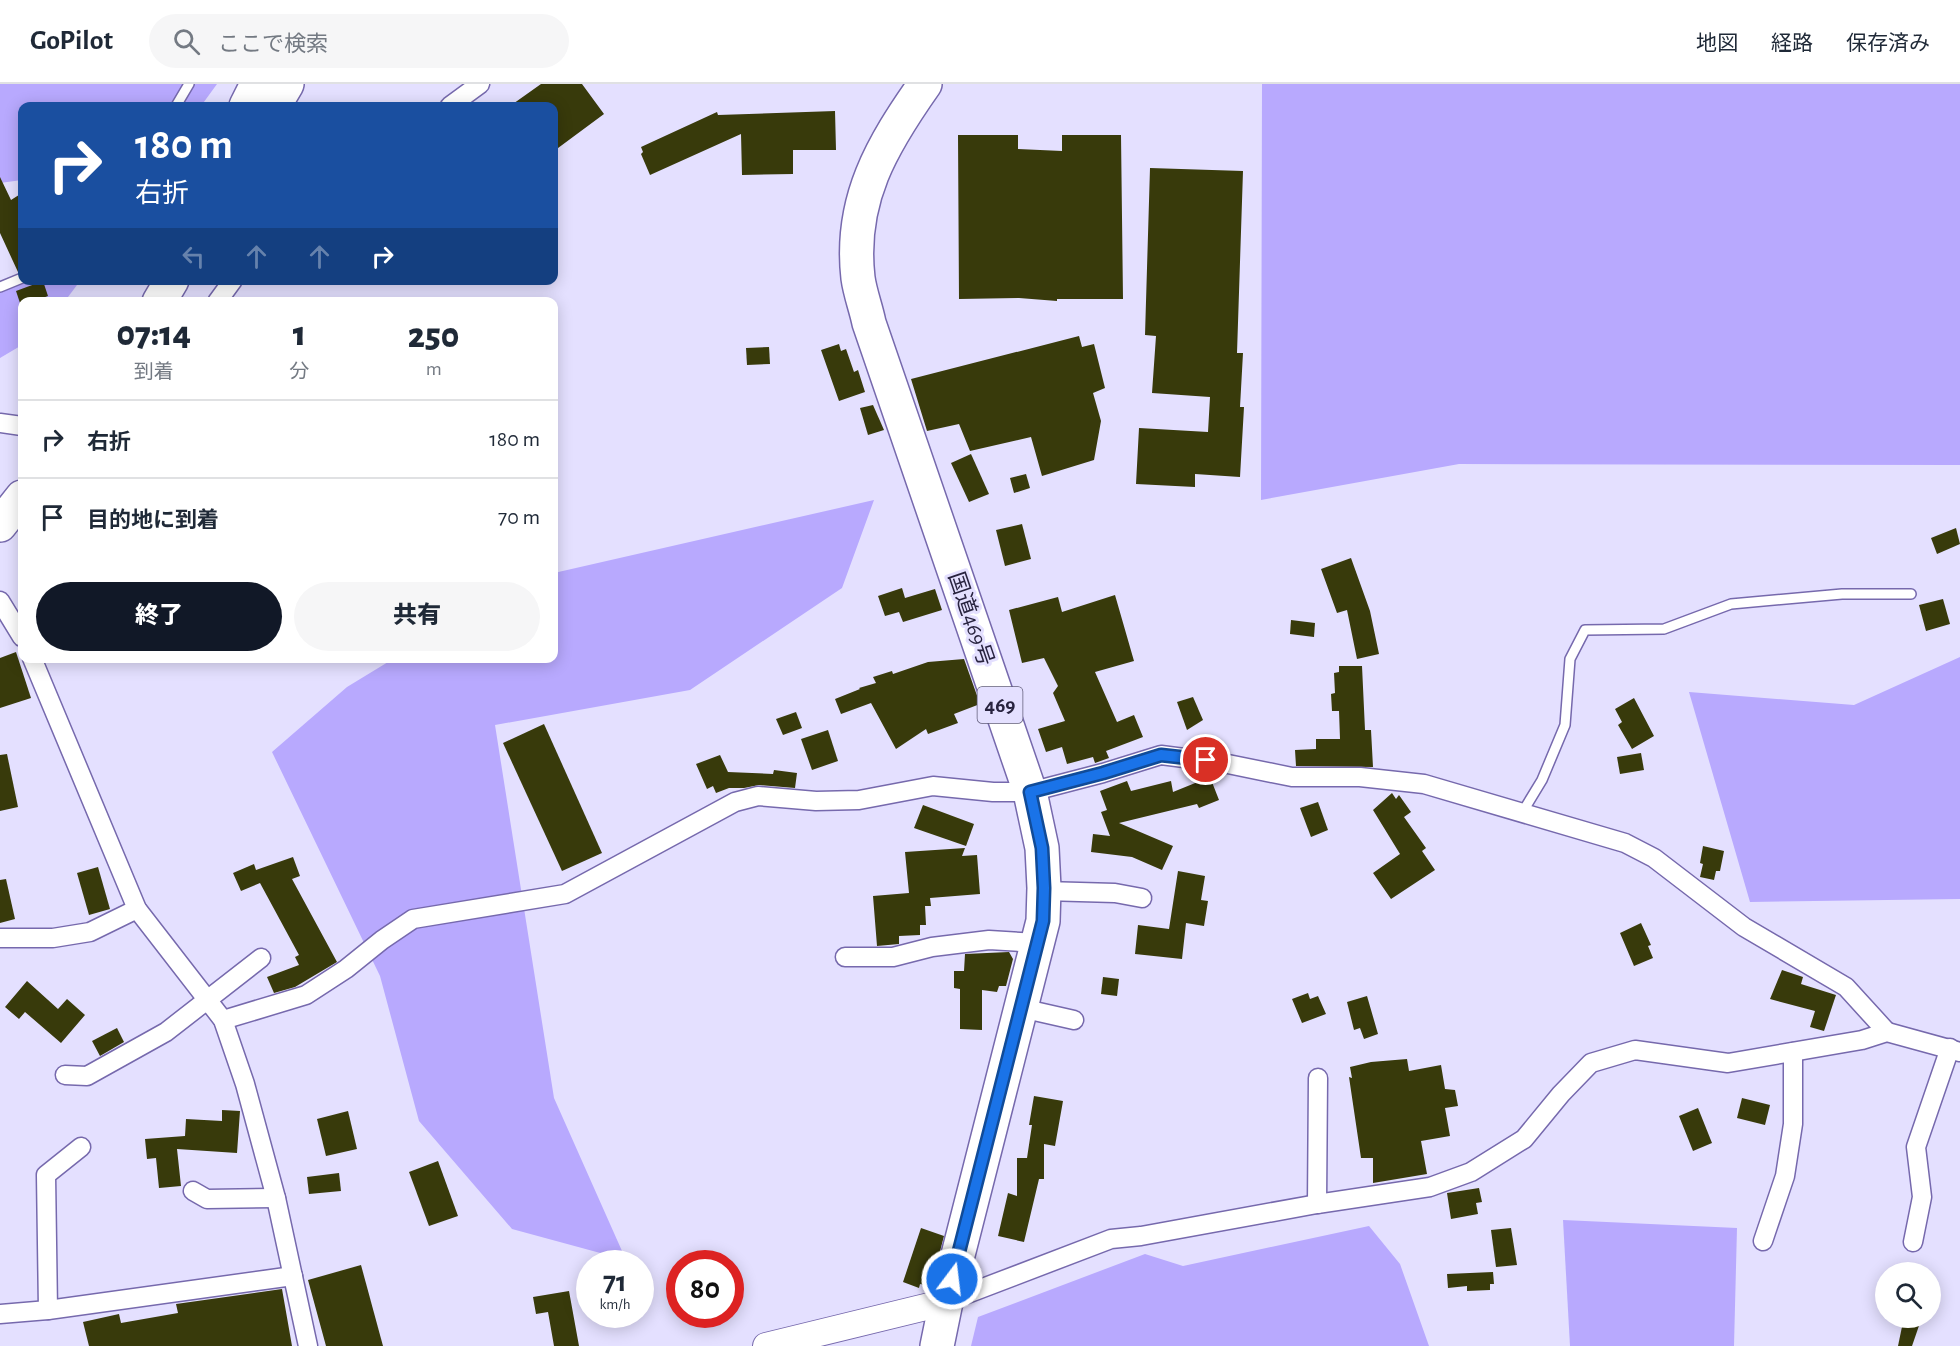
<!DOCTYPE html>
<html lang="ja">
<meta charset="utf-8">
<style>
:root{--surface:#fff;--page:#f6f6f7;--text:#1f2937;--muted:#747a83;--line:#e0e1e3;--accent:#111827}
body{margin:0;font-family:"Alegreya Sans","Noto Sans JP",sans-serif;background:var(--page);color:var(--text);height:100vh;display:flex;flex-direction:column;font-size:22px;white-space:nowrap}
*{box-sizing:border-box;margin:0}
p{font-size:20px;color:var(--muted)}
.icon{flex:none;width:33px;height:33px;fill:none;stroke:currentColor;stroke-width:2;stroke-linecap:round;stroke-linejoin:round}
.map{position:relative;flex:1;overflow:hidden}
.side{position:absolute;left:18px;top:213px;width:540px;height:366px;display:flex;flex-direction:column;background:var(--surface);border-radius:12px;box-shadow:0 3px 15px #0003}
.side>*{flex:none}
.guide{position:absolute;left:18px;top:18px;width:540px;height:183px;border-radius:12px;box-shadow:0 3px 15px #0003;background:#1a4fa0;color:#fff;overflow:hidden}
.fabs{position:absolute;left:1875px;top:1178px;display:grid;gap:12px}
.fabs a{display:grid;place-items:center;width:66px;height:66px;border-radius:50%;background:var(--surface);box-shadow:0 3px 15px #0003;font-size:30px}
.speed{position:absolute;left:576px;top:1166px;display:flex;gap:12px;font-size:30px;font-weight:700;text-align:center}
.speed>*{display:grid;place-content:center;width:78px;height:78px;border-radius:50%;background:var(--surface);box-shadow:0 3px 15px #0003;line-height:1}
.speed small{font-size:15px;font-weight:400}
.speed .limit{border:9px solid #d22;background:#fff;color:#111}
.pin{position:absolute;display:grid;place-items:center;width:51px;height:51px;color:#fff;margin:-26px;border:3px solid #fff;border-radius:50%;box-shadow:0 2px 6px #0007}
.me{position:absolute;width:66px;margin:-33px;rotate:15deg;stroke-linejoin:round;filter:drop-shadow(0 0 4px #0008)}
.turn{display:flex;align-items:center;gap:21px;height:126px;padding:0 18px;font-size:27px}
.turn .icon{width:78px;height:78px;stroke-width:2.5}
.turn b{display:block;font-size:42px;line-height:51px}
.lanes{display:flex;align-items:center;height:57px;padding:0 18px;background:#0003;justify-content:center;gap:30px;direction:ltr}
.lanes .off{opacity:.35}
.eta{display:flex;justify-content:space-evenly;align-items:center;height:102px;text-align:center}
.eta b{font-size:36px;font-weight:800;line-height:42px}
.button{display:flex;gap:12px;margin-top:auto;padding:12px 18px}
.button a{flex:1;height:69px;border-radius:36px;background:var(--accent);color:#fff;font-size:24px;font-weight:800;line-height:69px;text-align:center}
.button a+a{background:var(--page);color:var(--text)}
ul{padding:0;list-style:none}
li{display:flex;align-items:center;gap:18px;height:78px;padding:0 18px;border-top:2px solid var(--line)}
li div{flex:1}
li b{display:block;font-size:22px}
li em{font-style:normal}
header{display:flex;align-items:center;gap:36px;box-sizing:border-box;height:84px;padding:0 30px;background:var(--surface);border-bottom:2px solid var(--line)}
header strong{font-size:28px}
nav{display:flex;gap:33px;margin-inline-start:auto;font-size:21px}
.search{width:420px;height:54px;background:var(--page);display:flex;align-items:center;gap:15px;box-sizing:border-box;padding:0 21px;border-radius:33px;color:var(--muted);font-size:22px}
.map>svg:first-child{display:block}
</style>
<header>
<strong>GoPilot</strong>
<div class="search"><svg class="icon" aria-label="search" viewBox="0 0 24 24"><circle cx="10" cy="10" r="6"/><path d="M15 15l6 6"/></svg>ここで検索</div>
<nav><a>地図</a><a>経路</a><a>保存済み</a></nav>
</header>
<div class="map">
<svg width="1960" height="1262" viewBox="0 0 1960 1262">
<rect width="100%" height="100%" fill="#e4e0ff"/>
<!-- green -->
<g fill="#b8a9fe">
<polygon points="0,0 217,0 201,22 22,22 22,96 0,99"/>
<polygon points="1262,0 1960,0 1960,381 1459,380 1261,416"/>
<polygon points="22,188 22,196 80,197 65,217 22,218 22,261 0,274 0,204"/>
<polygon points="874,416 842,504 690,606 495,641 554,1014 626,1176 512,1145 419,1037 380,892 272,668 347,603 393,575 554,574 554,489"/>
<polygon points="1960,573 1960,815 1750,818 1689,608 1854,621"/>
<polygon points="1563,1136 1737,1144 1734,1262 1570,1262"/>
<polygon points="1369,1142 1400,1180 1429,1262 971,1262 978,1233 1145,1170 1183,1182"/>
</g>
<!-- building -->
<g fill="#383a0b">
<polygon points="541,0 582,0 604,30 554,67 554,22 510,22"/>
<polygon points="835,27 836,66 793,66 793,90 742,91 741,50 650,91 641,70 643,68 641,63 717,28 718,31"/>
<polygon points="958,51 1018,51 1018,65 1062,67 1062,51 1121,51 1123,215 1057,215 1057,217 1019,214 959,215"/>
<polygon points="1150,84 1243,87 1237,269 1243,269 1240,323 1244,323 1240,393 1195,390 1195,403 1136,400 1139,344 1208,348 1210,313 1152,309 1156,252 1145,251"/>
<polygon points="0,93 11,116 22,109 22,187 18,188 0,149"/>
<polygon points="43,197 48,212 32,218 22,218 21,222 16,207"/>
<polygon points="1079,252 1082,263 1094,260 1105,304 1093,309 1101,337 1094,376 1042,392 1031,353 970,367 959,340 927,347 911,295"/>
<polygon points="839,260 841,267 846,265 854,288 858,286 865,308 839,317 821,266"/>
<polygon points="769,263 770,280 747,281 746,264"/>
<polygon points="873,321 884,346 868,351 860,324"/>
<polygon points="971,370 989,410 969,418 951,379"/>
<polygon points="1026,390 1030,404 1014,409 1010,394"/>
<polygon points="1022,440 1031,475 1005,482 996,446"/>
<polygon points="1956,444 1960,460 1937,470 1931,454"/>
<polygon points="1351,474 1370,527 1379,570 1357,575 1347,526 1337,529 1321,485"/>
<polygon points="902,504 905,514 935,505 942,526 903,538 899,528 885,532 878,512"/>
<polygon points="1115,511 1134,577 1095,588 1117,638 1134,631 1143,653 1106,667 1109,674 1095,679 1093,673 1067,680 1062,663 1046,668 1038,645 1065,637 1053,609 1058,602 1044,574 1022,579 1009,526 1058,513 1062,528"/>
<polygon points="1943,515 1950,540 1926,547 1919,521"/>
<polygon points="1291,536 1315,539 1314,553 1290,550"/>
<polygon points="16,568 31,614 0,624 0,574"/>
<polygon points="964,575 980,620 954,630 958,639 928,650 926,645 896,665 871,619 841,630 835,615 860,605 859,604 876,599 873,593 892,587 893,590 928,578"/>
<polygon points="1339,582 1362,582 1365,646 1371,646 1373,683 1296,682 1295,666 1316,665 1316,655 1340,655 1339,627 1332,627 1331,610 1335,609 1334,589 1339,588"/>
<polygon points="1193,613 1203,636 1187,646 1177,618"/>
<polygon points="1634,614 1654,652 1632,665 1618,641 1622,638 1615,625"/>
<polygon points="796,628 802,644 783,651 776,635"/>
<polygon points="544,640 602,769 562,787 503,659"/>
<polygon points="828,646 838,677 812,686 801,655"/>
<polygon points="1641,669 1644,686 1620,690 1617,673"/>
<polygon points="7,670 18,723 0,727 0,671"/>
<polygon points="720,671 728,688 773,690 774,686 797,689 795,704 759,701 744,704 729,704 716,709 713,702 707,705 696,680"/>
<polygon points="1210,693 1219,716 1199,724 1197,720 1119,739 1173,762 1162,786 1132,773 1091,768 1093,750 1110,752 1101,728 1107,726 1100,707 1127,697 1131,707 1171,697 1173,708"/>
<polygon points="1392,709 1396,715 1399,711 1411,728 1404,733 1426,764 1422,767 1435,786 1391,815 1373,789 1400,770 1373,726"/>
<polygon points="1318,718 1328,746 1311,753 1300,724"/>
<polygon points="923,721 974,740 966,762 914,744"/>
<polygon points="1703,762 1724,767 1720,787 1716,787 1714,796 1700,793 1703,780 1700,779"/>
<polygon points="965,764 962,772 977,771 980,810 930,814 931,822 925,822 926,841 920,841 920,851 899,852 899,860 877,862 873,812 909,809 905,768"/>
<polygon points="293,773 300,792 292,795 337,878 295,903 274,909 267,893 299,881 295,873 299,871 260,799 241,807 233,789 254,780 256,786"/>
<polygon points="98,783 110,825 89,831 77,789"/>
<polygon points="1178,787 1205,792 1201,816 1208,817 1204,842 1186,839 1182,875 1135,870 1138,841 1169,845"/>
<polygon points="6,795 15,835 0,839 0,796"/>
<polygon points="1641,839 1651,861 1648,862 1653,874 1634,882 1620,849"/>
<polygon points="1009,868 1013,875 1006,902 999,902 997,908 982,906 982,946 960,945 960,905 954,904 954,887 964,887 965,870"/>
<polygon points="1782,886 1803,893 1801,900 1836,911 1824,947 1810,943 1815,927 1770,915"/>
<polygon points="1103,893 1119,895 1117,912 1101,910"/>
<polygon points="27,897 58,925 67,915 85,931 61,959 25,928 19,935 5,923"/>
<polygon points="1308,909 1310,915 1318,912 1326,930 1302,939 1292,915"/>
<polygon points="1367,912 1378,950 1364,955 1360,944 1354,946 1347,918"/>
<polygon points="117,944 124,958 100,972 92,957"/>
<polygon points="1407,975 1409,987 1441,981 1445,1005 1455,1006 1458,1022 1445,1024 1450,1052 1421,1057 1427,1090 1373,1099 1373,1074 1361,1074 1349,993 1352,994 1350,983 1371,978"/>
<polygon points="1034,1012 1063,1017 1055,1062 1044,1060 1044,1095 1039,1095 1024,1158 998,1152 1008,1109 1017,1112 1017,1074 1027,1074 1032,1041 1029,1041"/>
<polygon points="1742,1014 1770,1021 1765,1041 1737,1034"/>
<polygon points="1698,1024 1712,1059 1693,1067 1679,1032"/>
<polygon points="222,1026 240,1027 237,1069 177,1065 181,1102 159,1104 156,1074 147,1075 145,1055 185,1052 186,1035 222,1037"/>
<polygon points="348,1027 357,1065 326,1072 317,1035"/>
<polygon points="438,1077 458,1132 429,1142 409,1088"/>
<polygon points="339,1089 341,1107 309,1110 307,1093"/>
<polygon points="1479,1104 1482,1118 1476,1119 1478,1130 1451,1135 1447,1109"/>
<polygon points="921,1144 944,1152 932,1198 926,1196 924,1201 920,1200 919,1204 903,1198"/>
<polygon points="1511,1144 1517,1181 1496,1183 1491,1146"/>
<polygon points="361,1181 383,1262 326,1262 308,1196"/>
<polygon points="1493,1188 1494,1200 1490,1200 1490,1206 1467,1207 1467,1202 1448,1204 1447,1190"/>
<polygon points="282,1205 292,1262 89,1262 83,1238 119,1230 121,1239 178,1229 176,1220"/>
<polygon points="569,1207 579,1262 554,1262 548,1228 536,1230 533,1213"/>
<polygon points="1904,1233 1922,1233 1912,1262 1898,1262"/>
</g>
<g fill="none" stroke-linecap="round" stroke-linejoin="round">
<!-- lane casing -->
<g stroke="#7669ad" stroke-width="12">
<g id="lane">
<polyline points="176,22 189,0"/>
<polyline points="0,203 22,194"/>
<polyline points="1522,729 1542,696 1565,641 1570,575 1585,546 1664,545 1731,520 1842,510 1911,510"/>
</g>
</g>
<!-- street casing -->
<g stroke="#7669ad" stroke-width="21">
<g id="street">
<polyline points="450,22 480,0"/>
<polyline points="217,218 233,196"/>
<polyline points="0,339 22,342"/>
<polyline points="0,517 22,553"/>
<polyline points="32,574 137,825 223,936 245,1000 276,1114 308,1262"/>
<polyline points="1044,807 1115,809 1142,814"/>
<polyline points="0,854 53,854 90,848 137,825"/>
<polyline points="845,873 893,873 932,863 989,856 1038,859"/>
<polyline points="1021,924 1074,936"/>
<polyline points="223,936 306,911 346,885 382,856 413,835 565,810 735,718 758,712 816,717 859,716 933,702 993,708 1030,708 1103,689 1161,671 1223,679 1292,693 1360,693 1424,700 1625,759 1654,774 1744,843 1846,903 1887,948"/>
<polyline points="65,991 87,992 166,948 261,874"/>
<polyline points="193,1107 207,1115 276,1114"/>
<polyline points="1317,1120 1318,994"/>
<polyline points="1763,1157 1785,1092 1793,1040 1793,968"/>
<polyline points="1913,1158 1922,1113 1916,1063 1950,964"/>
<polyline points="946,1218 1111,1155 1141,1152 1317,1120 1430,1103 1471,1088 1524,1055 1561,1010 1591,979 1635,966 1728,979 1862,956 1887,948 1960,968"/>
<polyline points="48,1226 46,1091 81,1063"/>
<polyline points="0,1230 48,1226 293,1192"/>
</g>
</g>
<!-- secondary casing -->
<g stroke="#7669ad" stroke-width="28">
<polyline id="secondary" points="766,1262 946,1218"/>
</g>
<!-- highway casing -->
<g stroke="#7669ad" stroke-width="36">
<g id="highway">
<path d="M925 0C882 61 849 116 858 194 860 209 866 224 869 239L1030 708 1042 764 1044 804 1043 837 946 1218 937 1262"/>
<polyline points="246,22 257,0"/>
<polyline points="274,22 287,0"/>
<polyline points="159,218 172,196"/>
<polyline points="0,441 22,413"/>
</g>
</g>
<!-- lane -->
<use href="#lane" stroke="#fff" stroke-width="9"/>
<!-- street -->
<use href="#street" stroke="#fff" stroke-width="18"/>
<!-- secondary -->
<use href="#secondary" stroke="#fff" stroke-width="26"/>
<!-- highway -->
<use href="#highway" stroke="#fff" stroke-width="33"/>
</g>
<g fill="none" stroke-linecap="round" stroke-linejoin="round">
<!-- route casing -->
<g stroke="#114b97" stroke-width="15">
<polyline id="route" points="952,1195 1043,837 1044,804 1042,764 1030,708 1103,689 1161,671 1206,676"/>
</g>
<!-- route -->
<use href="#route" stroke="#1a73e8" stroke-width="10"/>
</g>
<g text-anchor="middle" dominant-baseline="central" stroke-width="6" stroke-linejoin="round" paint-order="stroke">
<!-- shield labels -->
<rect fill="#e4e0ff" stroke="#605c79" stroke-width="1.5" x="977.5" y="603" width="45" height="36" rx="4.5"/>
<g font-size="21" font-weight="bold" fill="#28233f">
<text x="1000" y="621">469</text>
</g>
<!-- street labels -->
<g font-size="22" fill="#28233f" stroke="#e4e0ff">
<text transform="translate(971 535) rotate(71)">国道469号</text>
</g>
</g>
</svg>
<div class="fabs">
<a><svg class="icon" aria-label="search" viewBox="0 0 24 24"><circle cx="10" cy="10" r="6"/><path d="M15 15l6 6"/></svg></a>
</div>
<div class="speed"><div>71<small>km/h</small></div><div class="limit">80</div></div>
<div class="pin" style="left:1206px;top:676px;background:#d93025"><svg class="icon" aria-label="arrive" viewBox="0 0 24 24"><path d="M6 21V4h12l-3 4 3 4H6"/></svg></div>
<svg class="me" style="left:952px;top:1195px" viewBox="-20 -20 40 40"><circle r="17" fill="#1a73e8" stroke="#fff" stroke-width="3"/><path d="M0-11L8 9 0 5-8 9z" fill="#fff"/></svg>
<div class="guide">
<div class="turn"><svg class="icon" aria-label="right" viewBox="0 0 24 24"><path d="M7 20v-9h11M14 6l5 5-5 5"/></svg><div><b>180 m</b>右折</div></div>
<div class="lanes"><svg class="icon off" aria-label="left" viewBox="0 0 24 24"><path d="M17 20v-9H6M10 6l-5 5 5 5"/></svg><svg class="icon off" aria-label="ahead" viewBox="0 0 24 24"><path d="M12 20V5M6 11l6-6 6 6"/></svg><svg class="icon off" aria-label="ahead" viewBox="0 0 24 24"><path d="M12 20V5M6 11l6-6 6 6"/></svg><svg class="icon" aria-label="right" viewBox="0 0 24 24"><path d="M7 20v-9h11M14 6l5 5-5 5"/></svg></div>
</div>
<section class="side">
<div class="eta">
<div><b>07:14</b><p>到着</p></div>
<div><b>1</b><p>分</p></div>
<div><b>250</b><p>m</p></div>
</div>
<ul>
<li><svg class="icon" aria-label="right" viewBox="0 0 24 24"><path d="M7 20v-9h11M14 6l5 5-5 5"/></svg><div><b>右折</b></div><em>180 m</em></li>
<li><svg class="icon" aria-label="arrive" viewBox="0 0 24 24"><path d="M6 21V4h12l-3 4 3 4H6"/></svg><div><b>目的地に到着</b></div><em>70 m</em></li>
</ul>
<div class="button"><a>終了</a><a>共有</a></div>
</section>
</div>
